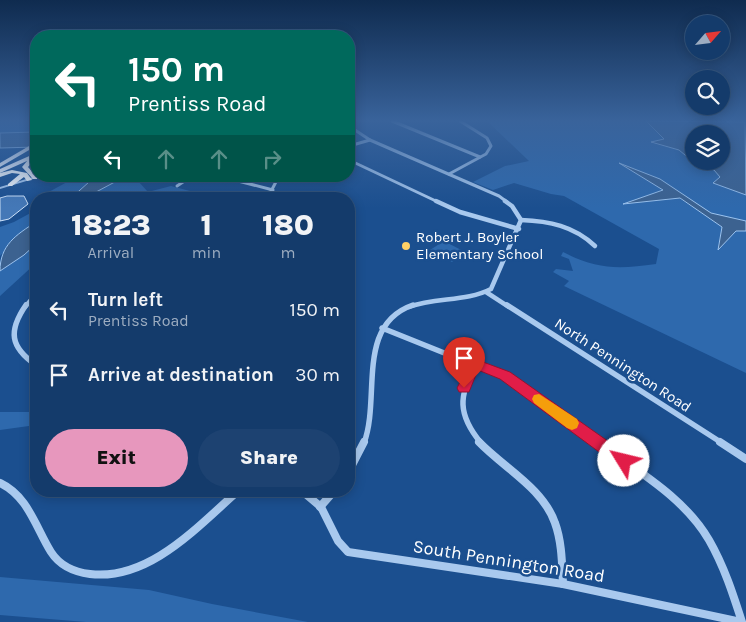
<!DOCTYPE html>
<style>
:root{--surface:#143b6b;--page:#1d4271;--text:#f1f3f6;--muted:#9dadc1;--line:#33557e;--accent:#e797bd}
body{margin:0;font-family:Karla,sans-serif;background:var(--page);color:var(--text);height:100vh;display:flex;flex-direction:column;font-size:19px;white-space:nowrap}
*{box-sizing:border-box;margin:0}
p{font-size:16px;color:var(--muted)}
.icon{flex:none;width:28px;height:28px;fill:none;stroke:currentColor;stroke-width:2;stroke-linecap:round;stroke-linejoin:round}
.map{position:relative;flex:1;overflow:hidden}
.side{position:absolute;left:30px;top:192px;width:325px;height:305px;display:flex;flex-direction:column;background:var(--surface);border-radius:20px;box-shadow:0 2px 12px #0003,0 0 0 1px var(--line)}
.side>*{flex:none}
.top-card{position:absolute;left:30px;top:30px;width:325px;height:152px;border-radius:20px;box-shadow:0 2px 12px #0003,0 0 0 1px var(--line);background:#00695c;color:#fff;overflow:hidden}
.needle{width:32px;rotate:62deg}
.buttons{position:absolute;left:685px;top:15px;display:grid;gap:10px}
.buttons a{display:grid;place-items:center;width:45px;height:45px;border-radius:50%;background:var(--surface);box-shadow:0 2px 12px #0003,0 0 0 1px var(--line);font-size:25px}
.pin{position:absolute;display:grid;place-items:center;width:42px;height:42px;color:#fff;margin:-51px -21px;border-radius:50% 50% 50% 0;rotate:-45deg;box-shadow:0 0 5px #0007}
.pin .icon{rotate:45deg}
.me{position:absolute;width:55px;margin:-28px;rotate:306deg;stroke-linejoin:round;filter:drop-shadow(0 0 4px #0008)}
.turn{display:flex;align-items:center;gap:18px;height:105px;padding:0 15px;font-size:22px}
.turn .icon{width:65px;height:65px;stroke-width:2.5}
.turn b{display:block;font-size:35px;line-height:42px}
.lanes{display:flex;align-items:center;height:48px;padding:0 15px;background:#0003;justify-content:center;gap:25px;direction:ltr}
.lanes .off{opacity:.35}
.eta{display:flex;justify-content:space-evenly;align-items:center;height:85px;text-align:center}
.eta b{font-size:30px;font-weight:800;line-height:35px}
.button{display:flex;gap:10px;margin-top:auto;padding:10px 15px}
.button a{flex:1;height:58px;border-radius:30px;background:var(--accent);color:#111;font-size:20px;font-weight:800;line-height:58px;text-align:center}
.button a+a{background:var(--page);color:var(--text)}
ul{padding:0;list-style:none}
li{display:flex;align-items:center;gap:15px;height:65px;padding:0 15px}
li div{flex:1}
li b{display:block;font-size:19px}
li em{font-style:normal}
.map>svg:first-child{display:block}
</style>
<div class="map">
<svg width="746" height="622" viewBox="0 0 746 622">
<rect width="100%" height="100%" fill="#1b4f8f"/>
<!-- green -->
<g fill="#2e69ad">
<polygon points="0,121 36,121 36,132 0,133"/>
<path d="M487 121H646L664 140 652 143 679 150 691 160 714 170 720 177 713 183 746 195V221L710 213 660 179 622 165 663 190 626 203 679 198 722 227 718 248 736 231H746V373L564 286 569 281 553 272 556 269 573 271 569 259 561 256 563 252C598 270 619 269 656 264L659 249 564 196 551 194 514 183 493 190 473 182 505 166 529 161Z"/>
<polygon points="78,176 101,176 89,182 70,199 44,199 47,193"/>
<polygon points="126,176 143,176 138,181 148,192 171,186 220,199 83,199"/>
<polygon points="36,210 36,222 23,231 0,256 0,227 14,222"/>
<polygon points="36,241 36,263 0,296 0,271 24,255"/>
<polygon points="444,241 465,252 452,262 430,250"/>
<polygon points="0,412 36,412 36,425 0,430"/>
<polygon points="0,577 149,590 212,604 308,622 86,622 0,615"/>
</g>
<!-- water -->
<g fill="#3c6290" stroke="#9cc4f0" fill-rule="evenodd">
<path d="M646 121 745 122 746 195 713 183 720 177 714 170 691 160 679 150 651 142 664 139ZM694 134H721V161H694Z"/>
<polygon points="36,132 36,147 0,148 0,133"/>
<polygon points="619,163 660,179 711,213 746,221 746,231 736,231 718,250 722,227 680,198 623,204 663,190"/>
<polygon points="101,176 126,176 83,199 70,199 89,182"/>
<path d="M36 222 35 245 24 255 0 271C0 245 16 235 36 222Z"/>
</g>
<!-- building -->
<polygon fill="#4478b7" stroke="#cfe3fa" points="7,196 24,196 28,204 9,219 0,221 0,198"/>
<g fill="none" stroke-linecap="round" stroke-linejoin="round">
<!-- minor-far3 -->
<g stroke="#a9c9ee" stroke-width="3">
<polyline points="392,121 480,157"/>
<polyline points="349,126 370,140 499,196 507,202"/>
<polyline points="349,146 370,140"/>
<polyline points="349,160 438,202"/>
<polyline points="449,174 486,154 491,146 487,138 460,121"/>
<polyline points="219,176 273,190"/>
<polyline points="177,186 192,176"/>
<polyline points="267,199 279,176"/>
</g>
<!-- minor-far2 -->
<g stroke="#a9c9ee" stroke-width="4.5">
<polyline points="436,201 460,212 519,229"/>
<path d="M521 220C549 221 574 226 595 246"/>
<polyline points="486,292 509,307"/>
<polyline points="25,307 36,294"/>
<path d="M409 307C436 297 466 302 491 289L521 220 512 206 505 201"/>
</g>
<!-- minor-far1 -->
<g stroke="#a9c9ee" stroke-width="5.5">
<path d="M26 305C8 331 10 347 36 365"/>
<polyline points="507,305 722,443"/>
<polyline points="382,328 514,381 599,443"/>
<path d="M475 364C459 396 457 414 481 443"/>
<path d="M364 443C381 398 355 325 413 305"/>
</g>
<!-- minor -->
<g stroke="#a9c9ee" stroke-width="8">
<path d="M479 442C504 468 543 488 555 523 562 542 562 564 563 584"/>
<path d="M598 442C637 471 684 497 709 540 724 566 733 594 742 622"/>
<polyline points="720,442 746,459"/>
<polyline points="349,471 364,442"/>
<path d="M0 483C28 496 36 528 51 552 60 566 74 572 90 574 149 581 197 527 238 491"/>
<polyline points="302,491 321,507 338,541 348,552 563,584 741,622"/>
<polyline points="320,507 334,491"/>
</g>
<!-- tertiary -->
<polygon fill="#a9c9ee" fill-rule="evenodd" points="36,176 43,176 0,189 0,187"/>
<!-- trunk -->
<g fill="#f8faff" fill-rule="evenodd">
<polygon points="36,142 36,146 0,167 0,163"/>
<polygon points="36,153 36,157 33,159 34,160 28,167 37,177 37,179 33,179 22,167 27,161 0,173 0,169"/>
</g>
<!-- motorway -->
<polygon fill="#fff" fill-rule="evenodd" points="12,170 27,173 32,180 27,181 24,177 12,186 8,186 8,184 20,174 12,173 0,177 0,173"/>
</g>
<!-- sky -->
<linearGradient id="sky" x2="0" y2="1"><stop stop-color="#0f2b4f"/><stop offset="0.58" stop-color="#39639b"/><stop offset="1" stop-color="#39639b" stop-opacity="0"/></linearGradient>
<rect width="746" height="208" fill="url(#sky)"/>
<!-- route -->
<polygon fill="#e11d48" stroke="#92132f" points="475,359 510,372 629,456 631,461 629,466 624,468 618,466 500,379 478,370 469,392 459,392 457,388 471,360"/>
<!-- slow -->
<polygon fill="#f59e0b" points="539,394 577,419 579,423 577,428 572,430 567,428 534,403 532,399 534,395"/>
<!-- markers -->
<circle fill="#ffd166" stroke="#1b4f8f" stroke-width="2" cx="406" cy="246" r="5"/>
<g text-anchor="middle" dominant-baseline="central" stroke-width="5" stroke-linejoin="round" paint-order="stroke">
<!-- poi labels -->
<g font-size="15" fill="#fff" stroke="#1b4f8f" text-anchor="start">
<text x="416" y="237">Robert J. Boyler<tspan x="416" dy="17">Elementary School</tspan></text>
</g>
<!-- street labels -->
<g font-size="15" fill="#fff" stroke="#1b4f8f">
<text transform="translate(623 365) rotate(33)">North Pennington Road</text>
</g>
<!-- near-street labels -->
<g font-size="18" fill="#fff" stroke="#1b4f8f">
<text transform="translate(509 561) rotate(9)">South Pennington Road</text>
</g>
</g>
</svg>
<div class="buttons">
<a><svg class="needle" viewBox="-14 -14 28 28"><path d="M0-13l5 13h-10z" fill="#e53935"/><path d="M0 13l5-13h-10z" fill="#9dadc1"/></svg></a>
<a><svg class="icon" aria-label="search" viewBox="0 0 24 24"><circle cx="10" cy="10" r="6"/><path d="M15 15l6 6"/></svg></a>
<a><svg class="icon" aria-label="layers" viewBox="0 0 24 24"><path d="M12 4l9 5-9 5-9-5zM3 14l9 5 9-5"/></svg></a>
</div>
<div class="pin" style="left:464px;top:388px;background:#d93025"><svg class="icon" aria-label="arrive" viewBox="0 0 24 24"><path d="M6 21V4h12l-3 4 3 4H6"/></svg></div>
<svg class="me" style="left:624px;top:461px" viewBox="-20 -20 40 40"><circle r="19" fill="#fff"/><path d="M0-13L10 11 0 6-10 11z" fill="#e11d48"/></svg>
<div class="top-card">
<div class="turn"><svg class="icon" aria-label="left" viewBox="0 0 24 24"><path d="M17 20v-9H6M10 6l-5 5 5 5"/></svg><div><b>150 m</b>Prentiss Road</div></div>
<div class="lanes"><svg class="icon" aria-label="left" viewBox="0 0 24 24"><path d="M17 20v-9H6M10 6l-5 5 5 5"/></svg><svg class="icon off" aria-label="ahead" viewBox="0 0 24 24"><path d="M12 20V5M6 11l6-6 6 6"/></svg><svg class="icon off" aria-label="ahead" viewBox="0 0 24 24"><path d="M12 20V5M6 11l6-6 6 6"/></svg><svg class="icon off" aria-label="right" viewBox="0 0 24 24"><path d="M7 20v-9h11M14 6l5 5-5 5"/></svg></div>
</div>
<section class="side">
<div class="eta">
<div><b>18:23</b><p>Arrival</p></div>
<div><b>1</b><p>min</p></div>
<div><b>180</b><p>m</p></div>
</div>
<ul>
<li><svg class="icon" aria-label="left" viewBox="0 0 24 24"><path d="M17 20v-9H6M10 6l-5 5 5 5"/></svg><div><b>Turn left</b><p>Prentiss Road</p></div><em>150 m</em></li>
<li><svg class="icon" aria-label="arrive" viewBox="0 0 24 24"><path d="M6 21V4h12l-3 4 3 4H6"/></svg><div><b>Arrive at destination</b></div><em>30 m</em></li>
</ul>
<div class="button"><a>Exit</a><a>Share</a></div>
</section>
</div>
